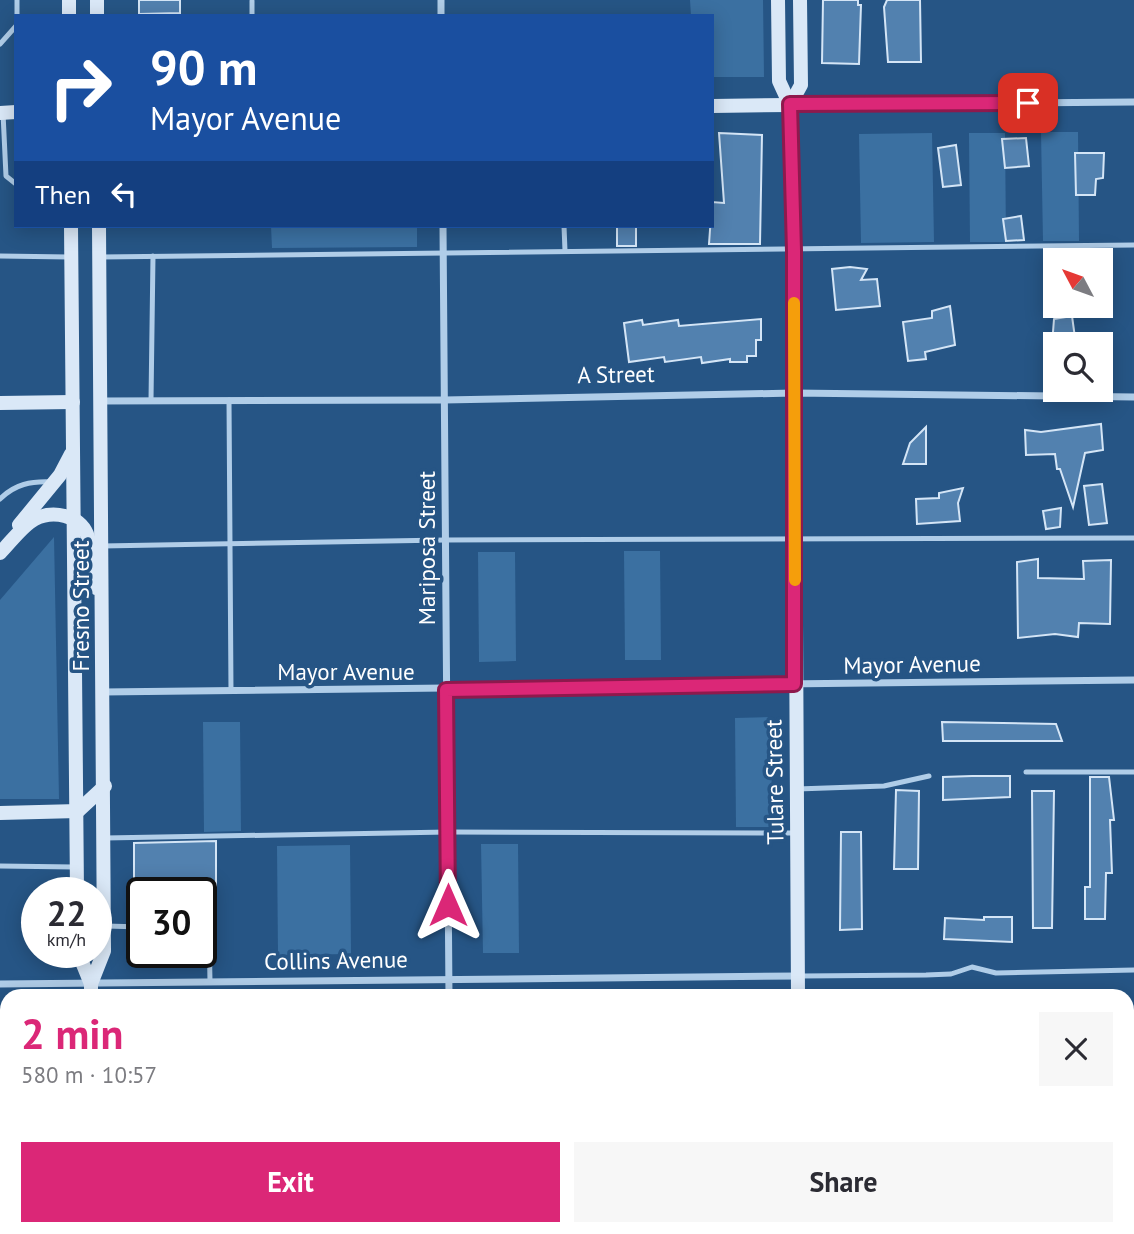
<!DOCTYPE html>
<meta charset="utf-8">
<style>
:root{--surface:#fff;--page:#f7f7f7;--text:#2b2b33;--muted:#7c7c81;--accent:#db2777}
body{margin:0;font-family:"PT Sans",sans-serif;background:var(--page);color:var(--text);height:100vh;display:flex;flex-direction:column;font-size:26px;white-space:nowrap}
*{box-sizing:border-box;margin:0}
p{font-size:23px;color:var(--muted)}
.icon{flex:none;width:38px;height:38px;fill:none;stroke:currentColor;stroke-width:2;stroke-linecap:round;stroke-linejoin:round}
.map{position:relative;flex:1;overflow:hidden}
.sheet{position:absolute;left:0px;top:989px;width:1134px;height:247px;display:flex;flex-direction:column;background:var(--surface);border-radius:21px 21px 0 0;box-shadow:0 4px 18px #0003}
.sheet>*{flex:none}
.top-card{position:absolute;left:14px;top:14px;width:700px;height:214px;border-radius:0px;box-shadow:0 4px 18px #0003;background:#1a4fa0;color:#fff;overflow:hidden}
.needle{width:46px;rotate:311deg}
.fabs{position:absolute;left:1043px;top:248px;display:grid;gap:14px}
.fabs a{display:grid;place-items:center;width:70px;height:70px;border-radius:0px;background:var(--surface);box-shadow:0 4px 18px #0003;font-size:35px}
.speed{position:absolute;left:21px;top:877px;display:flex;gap:14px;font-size:35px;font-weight:700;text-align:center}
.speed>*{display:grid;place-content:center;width:91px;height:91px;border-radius:50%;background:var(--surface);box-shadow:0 4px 18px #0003;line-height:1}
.speed small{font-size:18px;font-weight:400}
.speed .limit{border:4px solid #111;border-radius:10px;background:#fff;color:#111}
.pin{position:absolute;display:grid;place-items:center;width:60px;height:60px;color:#fff;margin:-30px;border-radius:14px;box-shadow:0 4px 10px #0006}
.me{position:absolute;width:77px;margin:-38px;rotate:0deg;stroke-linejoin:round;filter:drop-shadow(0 0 5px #0008)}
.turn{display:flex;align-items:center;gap:24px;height:147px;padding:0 21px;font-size:32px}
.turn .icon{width:91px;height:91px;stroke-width:2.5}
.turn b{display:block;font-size:49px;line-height:60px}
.then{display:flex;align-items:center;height:66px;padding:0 21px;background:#0003;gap:14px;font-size:26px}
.round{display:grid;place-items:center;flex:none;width:74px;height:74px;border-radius:0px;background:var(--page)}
.head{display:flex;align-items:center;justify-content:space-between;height:119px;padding:0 21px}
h1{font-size:42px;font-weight:700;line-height:52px;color:var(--accent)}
.primary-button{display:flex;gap:14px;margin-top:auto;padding:14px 21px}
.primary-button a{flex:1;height:80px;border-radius:0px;background:var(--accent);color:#fff;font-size:28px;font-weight:700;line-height:80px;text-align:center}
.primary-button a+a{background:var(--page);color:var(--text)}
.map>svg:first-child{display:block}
</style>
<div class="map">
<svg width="1134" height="1234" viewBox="0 0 1134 1234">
<rect width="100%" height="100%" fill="#265585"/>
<!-- green -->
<g fill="#3b70a1">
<polygon points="690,0 763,0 764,77 712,77 712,16 691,16"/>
<polygon points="1041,132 1078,132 1079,241 1043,241"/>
<polygon points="932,133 934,242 861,243 859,134"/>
<polygon points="969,133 1005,133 1006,242 970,242"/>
<polygon points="271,226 417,226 417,247 272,248"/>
<polygon points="54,537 59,799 0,799 0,600"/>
<polygon points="624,551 660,551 661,660 625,660"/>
<polygon points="478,552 515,552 516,661 479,662"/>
<polygon points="771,717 772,827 736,827 735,718"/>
<polygon points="203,722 240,722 241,831 204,832"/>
<polygon points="481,844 518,844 519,953 483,953"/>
<polygon points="350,845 351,954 278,955 277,846"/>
</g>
<!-- building -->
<g fill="#5281af" stroke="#d4e5f6" stroke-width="2">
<polygon points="139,0 180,0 180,13 139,14"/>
<polygon points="823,0 858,0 858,5 861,5 859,64 822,63"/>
<polygon points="887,0 920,0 921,62 888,62 884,7"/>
<polygon points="719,133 762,135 760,244 709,244 712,202 724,203"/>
<polygon points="1026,138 1029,166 1005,168 1002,139"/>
<polygon points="956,145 961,185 943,187 938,148"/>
<polygon points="1075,153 1104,153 1103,178 1096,179 1095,195 1076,195"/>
<polygon points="1021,216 1024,240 1006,241 1003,219"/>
<rect x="617" y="226" width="19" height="20"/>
<polygon points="850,267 867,269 861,280 877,279 880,306 836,310 832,269"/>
<polygon points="950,306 955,345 925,352 926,359 908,361 903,322 932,318 932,311"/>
<polygon points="1072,316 1076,345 1052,345 1054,319"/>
<polygon points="761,319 761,340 756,340 756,356 747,356 747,362 730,362 730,359 702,363 701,357 665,362 664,357 629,362 624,323 642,320 643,325 678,320 679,326"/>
<polygon points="1101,424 1103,450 1085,453 1073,507 1060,469 1057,469 1055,454 1026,455 1025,430 1041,432"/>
<polygon points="926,427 926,464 903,464 910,443"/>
<polygon points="1102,484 1107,523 1089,525 1084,486"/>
<polygon points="963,488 958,503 960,521 917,524 916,499 939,498 939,493"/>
<polygon points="1061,508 1060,527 1046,529 1043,511"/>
<polygon points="1038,559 1038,578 1084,579 1083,561 1111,560 1110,624 1079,623 1078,637 1055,634 1018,638 1017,562"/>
<polygon points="942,722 1056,724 1062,741 943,741"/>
<polygon points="972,776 1010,776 1010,797 943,800 943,777"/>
<polygon points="1090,777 1109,777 1114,820 1110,820 1112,873 1106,873 1105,919 1085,919 1085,887 1090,887"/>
<polygon points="896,790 919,791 918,869 894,869"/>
<polygon points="1032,791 1054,791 1052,928 1033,928"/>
<polygon points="841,832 861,832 862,929 840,930"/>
<polygon points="216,841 216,898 201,898 201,892 134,892 134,843"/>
<polygon points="984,917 1012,917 1012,942 944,939 945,918 984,920"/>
</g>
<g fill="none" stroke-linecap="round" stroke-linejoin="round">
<!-- lane -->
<g stroke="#b0cde8" stroke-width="5">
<polyline points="17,0 17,16"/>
<polyline points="252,16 252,1"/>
<polyline points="0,44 16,26"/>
<polyline points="3,113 6,176 16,184"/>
<polyline points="564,226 565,251"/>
<polyline points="0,256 69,257"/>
<polyline points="101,257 1134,245"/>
<polyline points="151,400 153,256"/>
<polyline points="229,400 231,691"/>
<path d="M0 499C15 484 31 481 52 482"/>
<polyline points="102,546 445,540 1134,538"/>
<polyline points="1026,772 1134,772"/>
<polyline points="797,789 884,786 929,776"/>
<polyline points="105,838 448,832 795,833"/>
<polyline points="0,866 74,867"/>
<polyline points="106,926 142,927"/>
<polyline points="201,927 209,927 210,982"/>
<polyline points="801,976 926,975 951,974 972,967 996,973 1134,970"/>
<polyline points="0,1124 7,1124"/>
<polyline points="1127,1179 1134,1179"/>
</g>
<!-- street -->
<g stroke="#b0cde8" stroke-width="7">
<polyline points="441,0 441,16"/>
<polyline points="792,105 1134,102"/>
<polyline points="443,226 449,996"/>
<polyline points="100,401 444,400 794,393 1134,397"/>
<polyline points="103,692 1134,680"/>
<polyline points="0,984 798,976"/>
<polyline points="451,1228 451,1234"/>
</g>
<!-- secondary -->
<g stroke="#dae8f7" stroke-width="14">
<polyline points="69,0 69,16"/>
<polyline points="97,0 97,16"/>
<polyline points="778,0 779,81 790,105 794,251 798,996"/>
<polyline points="790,105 801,85 800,0"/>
<polyline points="712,106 790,105"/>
<polyline points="0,113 16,112"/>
<polyline points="71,226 77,892"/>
<polyline points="0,403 73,402"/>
<polyline points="19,525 60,475 71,454"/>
<path d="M0 553C10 543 23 525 35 519 53 510 79 515 87 534 92 548 93 572 96 588"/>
<polyline points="0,813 78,811 105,786"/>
<polyline points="78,952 91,984 91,996"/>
<polyline points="91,984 104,951 99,226"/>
<polyline points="97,1228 97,1234"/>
<polyline points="802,1228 802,1234"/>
</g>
</g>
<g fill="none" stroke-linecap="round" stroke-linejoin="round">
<!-- route casing -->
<g stroke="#8e194d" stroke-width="18">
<polyline id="route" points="448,905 446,690 794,684 794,251 790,104 1028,103"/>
</g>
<!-- route -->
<use href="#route" stroke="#db2777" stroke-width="12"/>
<!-- slow -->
<polyline stroke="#f59e0b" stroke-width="12" points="794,303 795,580"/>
</g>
<g text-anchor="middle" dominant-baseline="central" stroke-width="7" stroke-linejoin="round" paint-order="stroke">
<!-- street labels -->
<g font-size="23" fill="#fff" stroke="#265585">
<text transform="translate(616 374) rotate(-1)">A Street</text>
<text transform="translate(426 548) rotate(-90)">Mariposa Street</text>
<text transform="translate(80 606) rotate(-90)">Fresno Street</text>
<text transform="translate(912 664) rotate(-1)">Mayor Avenue</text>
<text x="346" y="671">Mayor Avenue</text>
<text transform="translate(774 782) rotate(-91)">Tulare Street</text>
<text transform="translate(336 960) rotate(-1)">Collins Avenue</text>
</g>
</g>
</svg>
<div class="fabs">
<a><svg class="needle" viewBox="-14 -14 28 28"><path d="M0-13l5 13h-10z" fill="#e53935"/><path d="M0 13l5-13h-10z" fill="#7c7c81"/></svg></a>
<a><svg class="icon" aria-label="search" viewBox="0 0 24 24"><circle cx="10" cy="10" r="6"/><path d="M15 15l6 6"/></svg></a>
</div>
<div class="speed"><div>22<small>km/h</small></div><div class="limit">30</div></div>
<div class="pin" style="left:1028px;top:103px;background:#d93025"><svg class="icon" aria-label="arrive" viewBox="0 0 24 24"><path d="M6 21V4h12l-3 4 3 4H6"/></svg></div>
<svg class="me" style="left:448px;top:905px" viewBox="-20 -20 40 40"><path d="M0-17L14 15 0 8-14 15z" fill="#db2777" stroke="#fff" stroke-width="4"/></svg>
<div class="top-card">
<div class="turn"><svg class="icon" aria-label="right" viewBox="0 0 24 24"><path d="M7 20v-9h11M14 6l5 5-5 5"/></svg><div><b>90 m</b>Mayor Avenue</div></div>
<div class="then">Then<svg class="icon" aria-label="left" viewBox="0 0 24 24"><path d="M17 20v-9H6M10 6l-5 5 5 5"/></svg></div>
</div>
<section class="sheet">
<div class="head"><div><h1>2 min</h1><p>580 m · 10:57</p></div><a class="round"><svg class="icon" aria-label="close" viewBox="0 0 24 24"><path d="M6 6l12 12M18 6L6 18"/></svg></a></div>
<div class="primary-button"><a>Exit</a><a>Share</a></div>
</section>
</div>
